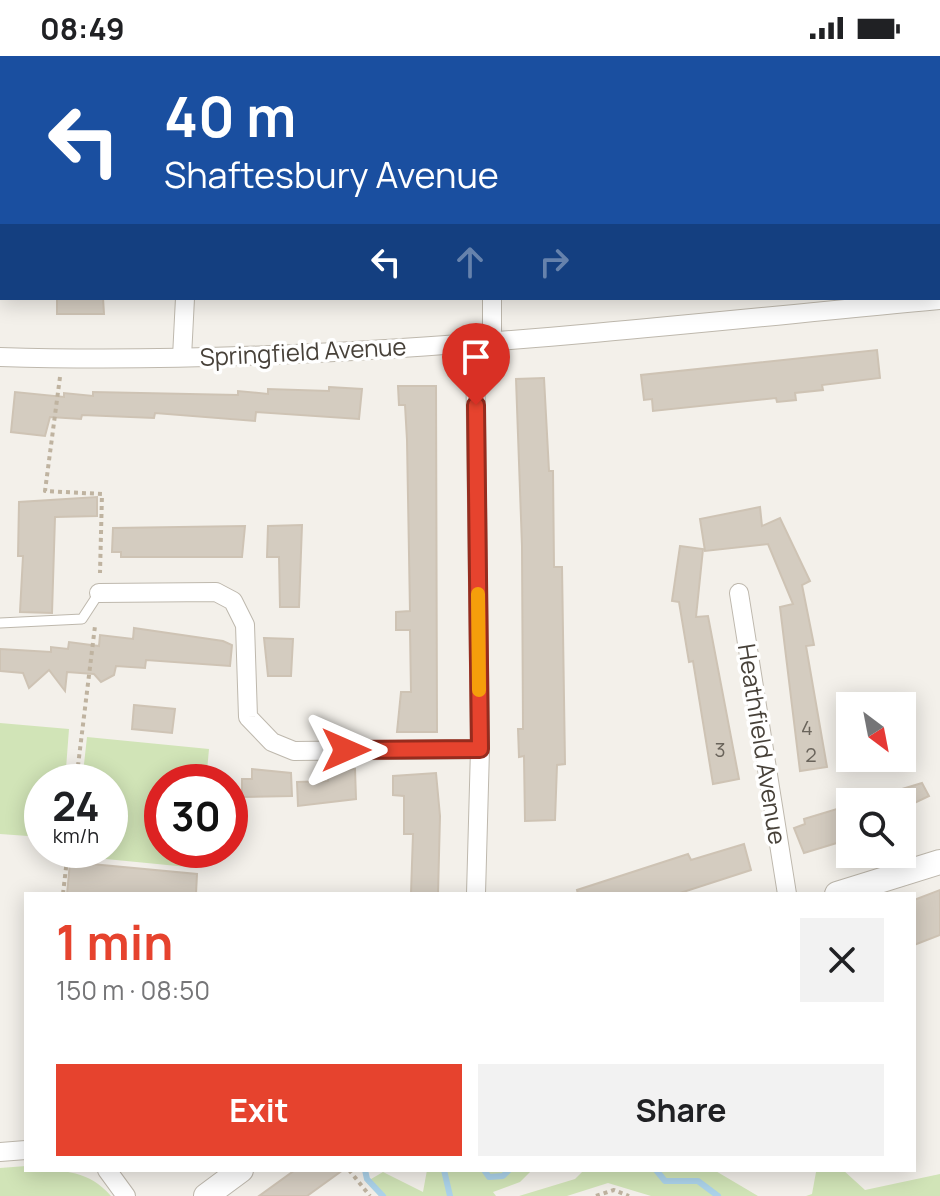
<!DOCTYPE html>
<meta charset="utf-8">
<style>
:root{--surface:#fff;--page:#f2f2f2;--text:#202124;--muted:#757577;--accent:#e6432e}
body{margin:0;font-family:Manrope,sans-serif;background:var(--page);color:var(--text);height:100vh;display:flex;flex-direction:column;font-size:30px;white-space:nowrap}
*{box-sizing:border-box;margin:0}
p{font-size:26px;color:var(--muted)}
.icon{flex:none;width:44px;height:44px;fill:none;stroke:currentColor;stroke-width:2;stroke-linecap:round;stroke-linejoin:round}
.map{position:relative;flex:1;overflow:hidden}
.side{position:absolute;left:24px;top:836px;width:892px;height:280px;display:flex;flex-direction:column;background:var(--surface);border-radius:0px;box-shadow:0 4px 20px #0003}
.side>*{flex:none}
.hud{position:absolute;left:0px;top:0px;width:940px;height:244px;box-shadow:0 4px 20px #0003;background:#1a4fa0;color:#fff;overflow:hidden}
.needle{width:52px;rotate:148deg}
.fabs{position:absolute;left:836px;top:636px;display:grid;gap:16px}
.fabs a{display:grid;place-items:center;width:80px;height:80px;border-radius:0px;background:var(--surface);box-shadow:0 4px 20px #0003;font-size:40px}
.speed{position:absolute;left:24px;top:708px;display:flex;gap:16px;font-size:40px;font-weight:700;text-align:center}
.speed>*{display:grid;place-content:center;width:104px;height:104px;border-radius:50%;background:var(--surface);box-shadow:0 4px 20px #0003;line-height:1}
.speed small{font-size:20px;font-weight:400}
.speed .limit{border:12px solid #d22;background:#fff;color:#111}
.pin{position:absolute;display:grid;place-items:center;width:68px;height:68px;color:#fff;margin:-82px -34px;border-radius:50% 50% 50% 0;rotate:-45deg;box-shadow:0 0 8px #0007}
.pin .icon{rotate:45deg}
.me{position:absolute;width:88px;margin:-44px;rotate:90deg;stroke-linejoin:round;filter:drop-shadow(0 0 6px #0008)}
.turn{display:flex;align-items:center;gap:28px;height:168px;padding:0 32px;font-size:36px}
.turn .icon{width:104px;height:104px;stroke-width:2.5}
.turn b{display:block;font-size:56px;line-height:68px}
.lanes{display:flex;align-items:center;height:76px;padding:0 32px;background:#0003;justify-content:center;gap:40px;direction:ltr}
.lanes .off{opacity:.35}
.round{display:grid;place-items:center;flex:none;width:84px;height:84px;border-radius:0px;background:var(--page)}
.summary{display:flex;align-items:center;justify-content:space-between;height:136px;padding:0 32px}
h1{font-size:48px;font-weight:700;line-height:60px;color:var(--accent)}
.button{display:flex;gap:16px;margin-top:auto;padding:16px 32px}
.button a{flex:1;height:92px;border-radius:0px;background:var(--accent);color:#fff;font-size:32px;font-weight:700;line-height:92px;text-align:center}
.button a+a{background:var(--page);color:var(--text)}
.status{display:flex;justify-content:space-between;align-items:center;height:56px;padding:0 40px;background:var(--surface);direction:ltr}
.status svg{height:22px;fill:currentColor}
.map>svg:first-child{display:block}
</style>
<div class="status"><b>08:49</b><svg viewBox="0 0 49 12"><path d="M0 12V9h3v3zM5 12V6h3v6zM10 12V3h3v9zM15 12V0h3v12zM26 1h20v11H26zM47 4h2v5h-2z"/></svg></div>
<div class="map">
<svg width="940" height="1140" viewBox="0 0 940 1140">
<rect width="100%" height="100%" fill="#f3f0ea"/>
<!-- green -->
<g fill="#d1e4b7">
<polygon points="0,667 69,673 65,726 42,726 42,781 0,778"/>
<polygon points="87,681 209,693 206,726 162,726 162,794 199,794 198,812 75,800 75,794 110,794 110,726 82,726"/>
<path d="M26 1110V1114C60 1114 88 1113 111 1140H0V1112Z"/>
<polygon points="427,1114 532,1114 520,1126 493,1136 496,1140 379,1140 366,1126 383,1116 423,1136"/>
<polygon points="584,1114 714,1114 758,1140 651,1140 608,1127 567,1140 519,1140 575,1123"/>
<polygon points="825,1114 843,1114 865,1134 940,1118 940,1140 806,1140 812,1138 816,1116"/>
</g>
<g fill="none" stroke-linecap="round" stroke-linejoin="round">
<!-- stream -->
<g stroke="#acd3ea" stroke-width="6">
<polyline points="365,1114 367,1123 383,1140"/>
<polyline points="444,1114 450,1140"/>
<polyline points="484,1114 489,1121 503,1120 509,1114"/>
<polyline points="656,1114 665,1125 698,1125 718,1140"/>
</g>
</g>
<!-- building -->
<g fill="#d4ccc0" stroke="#cec3b4" stroke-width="2">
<polygon points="57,242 103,242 104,258 57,258"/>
<polygon points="877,294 880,322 822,329 823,334 795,337 796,344 777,346 776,342 653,355 652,343 644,344 641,319"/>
<polygon points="544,322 549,415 553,415 554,511 562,511 565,708 557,709 555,764 525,765 524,700 519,701 518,673 523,673 522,490 516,323"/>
<polygon points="398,330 436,330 437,676 397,676 401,636 411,636 410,574 396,574 396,556 410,555 407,384 405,349 399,349"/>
<polygon points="329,331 362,333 359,363 256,356 255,365 155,357 154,362 82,359 81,363 50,361 45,380 11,376 15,336 64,341 64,337 93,340 93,336 238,339 238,335 268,338 268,333 329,335"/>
<polygon points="97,441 97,460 55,461 52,557 20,556 23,500 18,500 19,446"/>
<polygon points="760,451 762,470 780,462 810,525 802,529 814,589 806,590 827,711 800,715 780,551 793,548 768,488 705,495 700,463"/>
<polygon points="302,469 299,551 280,551 279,501 267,501 268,470"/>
<polygon points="245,470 242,501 121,501 121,496 112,496 113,472"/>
<polygon points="680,490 703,493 696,561 708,560 739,723 713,728 693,605 689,606 679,546 672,545"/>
<polygon points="134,572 223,585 232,589 230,610 146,604 145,612 116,610 114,619 101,626 94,618 67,616 65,635 49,614 29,632 23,617 0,615 0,593 51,596 51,591 68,593 69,586 99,590 100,579 133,583"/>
<polygon points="264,582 293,583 291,620 268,620"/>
<polygon points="134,649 175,653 172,677 132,673"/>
<polygon points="252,713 291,717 292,740 242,741 242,723 252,723"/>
<polygon points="355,713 356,743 298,750 297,726 328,725 328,714"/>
<polygon points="436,717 440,760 438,838 411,838 413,778 404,778 404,740 393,739 393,720"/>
<polygon points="922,727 929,740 902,753 902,733"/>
<polygon points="850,749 850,783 804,797 794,772 805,768 804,763"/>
<polygon points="744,788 751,814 677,838 578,838 577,834 688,798 691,804"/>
<polygon points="70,806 197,818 196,838 67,838"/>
<polygon points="940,834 940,879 914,889 914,844"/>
<polygon points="295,1114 343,1114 307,1140 259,1140"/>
</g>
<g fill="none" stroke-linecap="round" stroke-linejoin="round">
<!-- service casing -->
<g stroke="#beb8ad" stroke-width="11">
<g id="service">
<polyline points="656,0 656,2"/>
<polyline points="0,567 82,563 99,537"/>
</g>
</g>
<!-- minor casing -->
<g stroke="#beb8ad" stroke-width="20">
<g id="minor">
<polyline points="196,2 196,0"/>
<polyline points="492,242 492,285"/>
<polyline points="475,286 480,693 476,838"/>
<path d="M0 301C314 311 628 273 940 244"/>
<polyline points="182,301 185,242"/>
<polyline points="99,537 216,536 233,545 245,569 248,661 272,686 294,695 480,693"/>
<polyline points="739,537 787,838"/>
<polyline points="0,1096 26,1094"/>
<polyline points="107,1114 126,1140"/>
</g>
</g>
<!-- tertiary casing -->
<g stroke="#beb8ad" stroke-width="26">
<g id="tertiary">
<polyline points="837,838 940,806"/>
<polyline points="206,1140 241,1114"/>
</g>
</g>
<!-- path -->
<g stroke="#bfb3a0" stroke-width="4" stroke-dasharray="4 4" stroke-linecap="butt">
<polyline points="60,321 45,435 102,438 100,517"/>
<polyline points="76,726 95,570"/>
<polyline points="63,838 68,794"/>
<polyline points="349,1114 370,1140"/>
<polyline points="596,1140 614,1134 629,1140"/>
</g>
<!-- service -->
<use href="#service" stroke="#fff" stroke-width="9"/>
<!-- minor -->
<use href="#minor" stroke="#fff" stroke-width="18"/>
<!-- tertiary -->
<use href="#tertiary" stroke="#fff" stroke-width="24"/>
</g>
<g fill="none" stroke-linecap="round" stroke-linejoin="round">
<!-- route casing -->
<g stroke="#962c1e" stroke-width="20">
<polyline id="route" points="346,694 480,693 476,349"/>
</g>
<!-- route -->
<use href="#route" stroke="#e6432e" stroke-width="14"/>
<!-- slow -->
<polyline stroke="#f59e0b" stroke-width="14" points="478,538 479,634"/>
</g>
<g text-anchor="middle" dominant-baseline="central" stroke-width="7" stroke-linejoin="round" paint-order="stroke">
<!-- number labels -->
<g font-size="20" fill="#6a645b">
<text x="807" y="671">4</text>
<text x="720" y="693">3</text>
<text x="811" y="698">2</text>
</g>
<!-- street labels -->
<g font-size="24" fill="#474139" stroke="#fff">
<text transform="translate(303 295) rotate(-3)">Springfield Avenue</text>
<text transform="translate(763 688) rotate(81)">Heathfield Avenue</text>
</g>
</g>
</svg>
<div class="fabs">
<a><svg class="needle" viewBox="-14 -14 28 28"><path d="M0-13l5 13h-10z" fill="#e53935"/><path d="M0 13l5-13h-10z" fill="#757577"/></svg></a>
<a><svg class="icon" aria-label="search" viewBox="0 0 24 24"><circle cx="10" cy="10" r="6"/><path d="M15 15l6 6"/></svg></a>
</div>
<div class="speed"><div>24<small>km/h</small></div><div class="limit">30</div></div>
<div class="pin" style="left:476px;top:349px;background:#d93025"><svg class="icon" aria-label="arrive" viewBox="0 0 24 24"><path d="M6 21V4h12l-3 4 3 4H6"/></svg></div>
<svg class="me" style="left:346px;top:694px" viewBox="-20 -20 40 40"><path d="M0-17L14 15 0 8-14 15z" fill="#e6432e" stroke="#fff" stroke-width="4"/></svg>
<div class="hud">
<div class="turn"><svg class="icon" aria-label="left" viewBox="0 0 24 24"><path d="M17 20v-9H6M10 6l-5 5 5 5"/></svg><div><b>40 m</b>Shaftesbury Avenue</div></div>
<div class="lanes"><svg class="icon" aria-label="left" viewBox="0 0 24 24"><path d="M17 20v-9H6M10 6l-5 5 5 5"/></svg><svg class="icon off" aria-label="ahead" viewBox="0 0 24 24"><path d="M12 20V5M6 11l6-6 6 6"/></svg><svg class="icon off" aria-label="right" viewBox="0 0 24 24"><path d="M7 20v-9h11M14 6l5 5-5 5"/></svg></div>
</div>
<section class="side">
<div class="summary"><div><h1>1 min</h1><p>150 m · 08:50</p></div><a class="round"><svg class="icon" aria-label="close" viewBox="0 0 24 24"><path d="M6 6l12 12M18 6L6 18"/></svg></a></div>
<div class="button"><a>Exit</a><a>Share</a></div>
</section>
</div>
